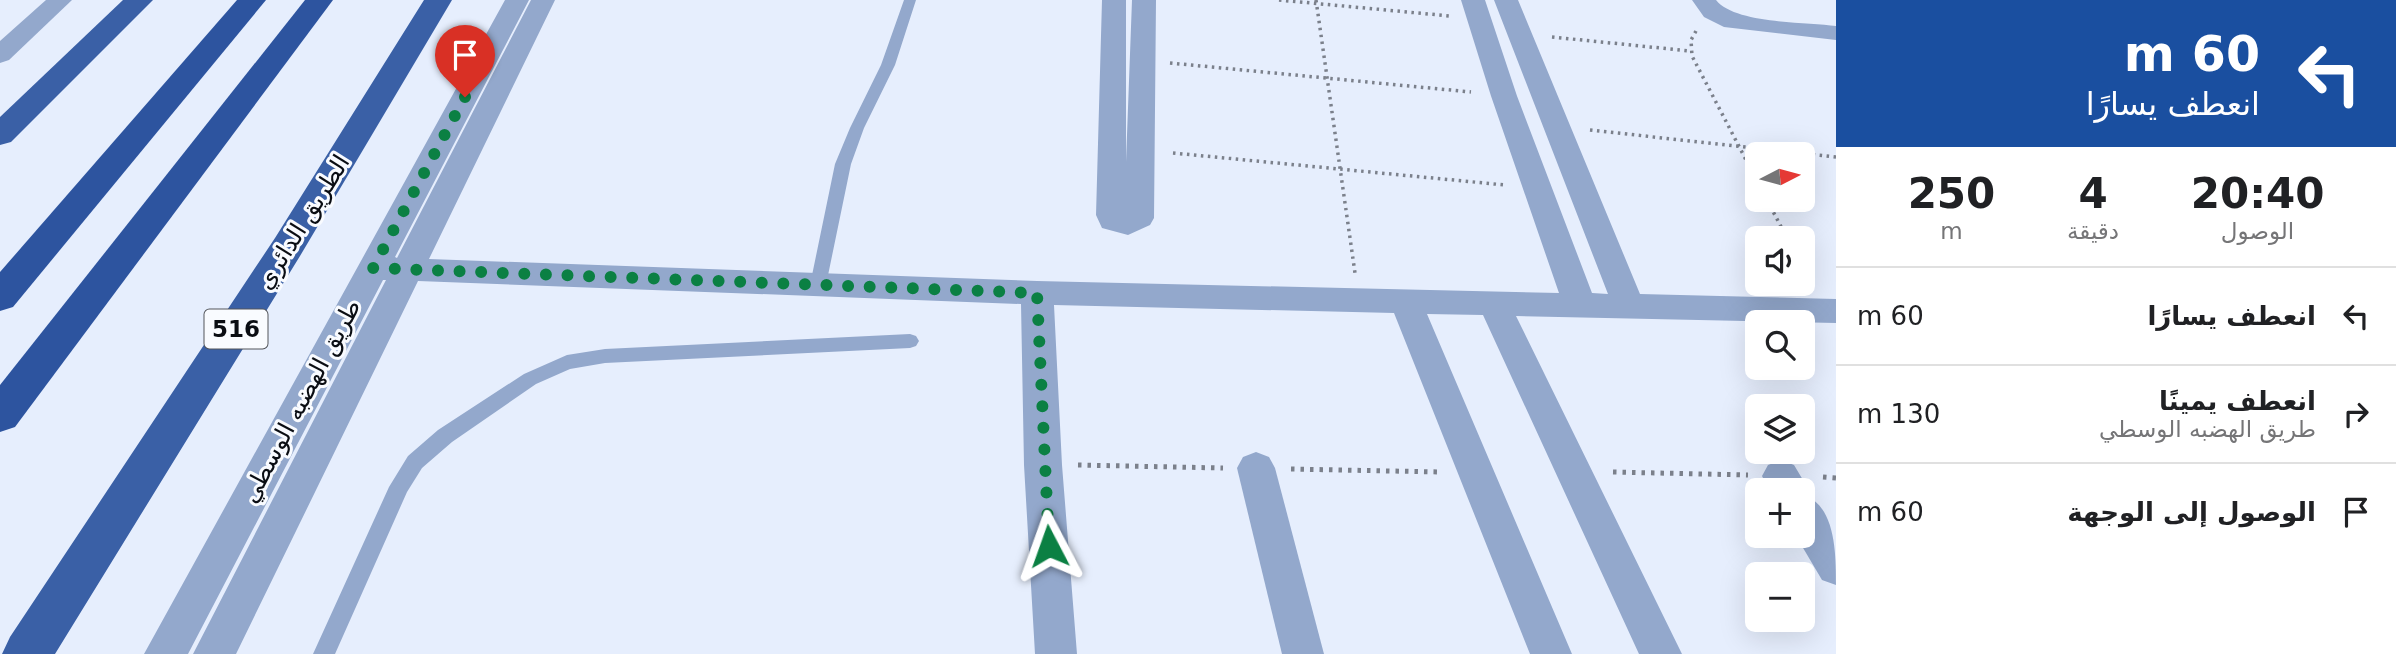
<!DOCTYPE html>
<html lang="ar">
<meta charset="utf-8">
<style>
:root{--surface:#fff;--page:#f6f6f6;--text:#202124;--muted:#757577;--line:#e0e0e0}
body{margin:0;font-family:"DejaVu Sans",Cairo,sans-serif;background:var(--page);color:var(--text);direction:rtl;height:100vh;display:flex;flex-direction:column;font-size:26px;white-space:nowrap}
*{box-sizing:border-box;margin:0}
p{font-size:23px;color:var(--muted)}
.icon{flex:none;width:38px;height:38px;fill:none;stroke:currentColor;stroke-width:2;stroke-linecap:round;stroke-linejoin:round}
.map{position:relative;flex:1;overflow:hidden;direction:ltr}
.panel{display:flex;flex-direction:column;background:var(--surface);width:560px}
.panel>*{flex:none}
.top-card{background:#1a4fa0;color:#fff;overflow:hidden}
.needle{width:46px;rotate:84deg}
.fabs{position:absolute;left:1745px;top:142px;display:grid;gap:14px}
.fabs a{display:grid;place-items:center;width:70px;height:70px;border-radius:10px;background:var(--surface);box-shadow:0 7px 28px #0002;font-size:35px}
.pin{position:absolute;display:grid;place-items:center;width:60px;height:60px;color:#fff;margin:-72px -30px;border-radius:50% 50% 50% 0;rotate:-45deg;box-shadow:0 0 7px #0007}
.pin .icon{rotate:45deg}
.me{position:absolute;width:77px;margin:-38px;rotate:356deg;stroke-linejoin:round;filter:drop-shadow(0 0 5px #0008)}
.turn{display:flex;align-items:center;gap:24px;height:147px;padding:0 21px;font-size:32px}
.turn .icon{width:91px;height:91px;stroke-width:2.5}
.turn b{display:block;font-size:49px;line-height:60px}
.eta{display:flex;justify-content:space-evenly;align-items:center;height:119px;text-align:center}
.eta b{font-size:42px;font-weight:700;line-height:49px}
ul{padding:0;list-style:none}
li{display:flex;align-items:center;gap:21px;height:98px;padding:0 21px;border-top:2px solid var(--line)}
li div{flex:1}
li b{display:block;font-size:26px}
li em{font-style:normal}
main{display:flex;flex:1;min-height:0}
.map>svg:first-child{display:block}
</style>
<main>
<section class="panel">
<div class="top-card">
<div class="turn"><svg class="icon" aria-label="left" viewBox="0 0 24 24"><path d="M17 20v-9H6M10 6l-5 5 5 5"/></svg><div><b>60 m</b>انعطف يسارًا</div></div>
</div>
<div class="eta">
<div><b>20:40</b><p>الوصول</p></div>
<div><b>4</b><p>دقيقة</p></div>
<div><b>250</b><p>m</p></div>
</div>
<ul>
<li><svg class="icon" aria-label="left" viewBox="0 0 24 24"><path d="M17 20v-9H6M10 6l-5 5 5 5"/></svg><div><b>انعطف يسارًا</b></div><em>60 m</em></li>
<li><svg class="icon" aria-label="right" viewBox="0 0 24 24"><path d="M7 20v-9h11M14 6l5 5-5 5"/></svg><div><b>انعطف يمينًا</b><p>طريق الهضبه الوسطي</p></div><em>130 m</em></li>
<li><svg class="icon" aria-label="arrive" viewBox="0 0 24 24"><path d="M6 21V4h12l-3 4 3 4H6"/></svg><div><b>الوصول إلى الوجهة</b></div><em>60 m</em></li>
</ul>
</section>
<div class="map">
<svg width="1836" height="654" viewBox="0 0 1836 654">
<rect width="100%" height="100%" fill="#e6eefd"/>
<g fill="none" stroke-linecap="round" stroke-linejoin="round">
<!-- path-far1 -->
<g stroke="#7b808b" stroke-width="3.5" stroke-dasharray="2.5 4.5" stroke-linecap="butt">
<polyline points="1279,0 1450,16"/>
<polyline points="1316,0 1355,273"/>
<polyline points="1696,31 1691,40 1692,56 1757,181"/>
<polyline points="1552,37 1690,51"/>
<polyline points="1170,63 1471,92"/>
<polyline points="1590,130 1836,157"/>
<polyline points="1173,153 1505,185"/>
<polyline points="1767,200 1787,238"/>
<polyline points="1802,267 1810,281"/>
</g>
<!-- path -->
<g stroke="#7b808b" stroke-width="5" stroke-dasharray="3.5 6" stroke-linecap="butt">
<polyline points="1809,279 1810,282"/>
<polyline points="1078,465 1223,468"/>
<polyline points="1291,469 1440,472"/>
<polyline points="1613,472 1748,475"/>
<polyline points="1823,477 1836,478"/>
</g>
<!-- service -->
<g fill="#93a8cc" fill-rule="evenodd">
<polygon points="904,0 916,0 895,65 864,128 851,164 826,285 824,289 812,289 810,285 835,164 850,128 881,65"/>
<polygon points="910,334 916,336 919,341 916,346 910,348 605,363 570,369 536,384 452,442 422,468 407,492 335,654 313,654 389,487 408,456 438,430 524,374 567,355 605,349"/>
</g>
<!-- minor -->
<g fill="#93a8cc" fill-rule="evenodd">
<polygon points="46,0 72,0 9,60 0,63 0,41"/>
<polygon points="505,0 529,0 395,257 397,258 531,0 555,0 429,259 1037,281 1559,293 1491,96 1461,0 1485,0 1517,96 1592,293 1608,294 1494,0 1518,0 1640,294 1836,299 1836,323 1516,316 1682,654 1639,654 1483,315 1427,314 1572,654 1530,654 1394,313 1054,305 1062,465 1077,654 1035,654 1024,465 1021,304 418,281 236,654 193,654 386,280 383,280 188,654 144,654"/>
<polygon points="1102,0 1126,0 1126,162 1132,0 1156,0 1154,218 1150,225 1128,235 1102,228 1096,215"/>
<path d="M1692 0H1716C1735 24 1806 22 1836 26V40L1724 27 1704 17Z"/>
<polygon points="1256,452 1269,457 1275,468 1324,654 1282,654 1237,468 1243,457"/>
<path d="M1781 460 1794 465 1809 490 1806 496C1836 508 1836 556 1836 585L1822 580 1796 536H1802V490H1769L1762 476 1768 465Z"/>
</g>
<!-- trunk -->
<g fill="#3a60a6" fill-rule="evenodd">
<polygon points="123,0 153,0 11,142 0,145 0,117"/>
<polygon points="424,0 452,0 300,256 55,654 2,654 10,637 275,238"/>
</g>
<!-- motorway -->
<g fill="#2d549f" fill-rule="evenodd">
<polygon points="237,0 266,0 13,307 0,311 0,272"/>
<polygon points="305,0 333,0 15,427 0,432 0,385"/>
</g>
</g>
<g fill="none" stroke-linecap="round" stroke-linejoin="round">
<!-- route -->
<polyline stroke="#0b8043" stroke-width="12" stroke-dasharray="0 21.6" points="465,97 373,268 1037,293 1049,546"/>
</g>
<g text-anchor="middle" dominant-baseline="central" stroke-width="6" stroke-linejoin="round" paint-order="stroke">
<!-- shield labels -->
<rect fill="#f9fbff" stroke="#52545a" stroke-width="2" x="204.5" y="309.5" width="63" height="39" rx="5"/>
<g font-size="23" font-weight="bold" fill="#0a0d13">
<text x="236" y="329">516</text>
</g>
<!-- street labels -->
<g font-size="24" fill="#0a0d13" stroke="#f9fbff">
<text transform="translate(303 222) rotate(-58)">الطريق الدائري</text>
<text transform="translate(301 401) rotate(-62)">طريق الهضبه الوسطي</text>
</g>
</g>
</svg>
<div class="fabs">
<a><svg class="needle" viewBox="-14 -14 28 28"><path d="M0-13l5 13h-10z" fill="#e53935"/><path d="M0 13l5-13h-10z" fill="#757577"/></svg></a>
<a><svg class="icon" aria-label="sound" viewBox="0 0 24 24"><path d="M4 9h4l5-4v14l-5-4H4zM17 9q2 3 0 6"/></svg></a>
<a><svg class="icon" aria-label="search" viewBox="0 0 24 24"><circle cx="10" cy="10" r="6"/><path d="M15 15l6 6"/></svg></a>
<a><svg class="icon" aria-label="layers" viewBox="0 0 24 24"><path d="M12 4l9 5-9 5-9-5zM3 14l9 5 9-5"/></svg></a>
<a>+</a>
<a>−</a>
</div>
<div class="pin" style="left:465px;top:97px;background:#d93025"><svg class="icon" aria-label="arrive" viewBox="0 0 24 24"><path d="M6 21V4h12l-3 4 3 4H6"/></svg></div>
<svg class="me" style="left:1049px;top:546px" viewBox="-20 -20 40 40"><path d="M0-17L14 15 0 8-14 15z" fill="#0b8043" stroke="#fff" stroke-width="4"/></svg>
</div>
</main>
